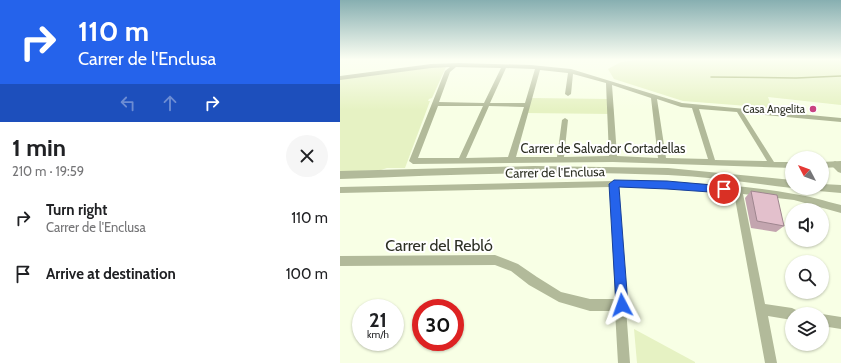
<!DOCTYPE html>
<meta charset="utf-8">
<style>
:root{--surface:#fff;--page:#f6f6f6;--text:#202124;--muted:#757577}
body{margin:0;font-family:Cabin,sans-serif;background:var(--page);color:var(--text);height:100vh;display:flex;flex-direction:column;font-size:15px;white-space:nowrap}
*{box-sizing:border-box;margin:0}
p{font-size:13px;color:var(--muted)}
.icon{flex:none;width:22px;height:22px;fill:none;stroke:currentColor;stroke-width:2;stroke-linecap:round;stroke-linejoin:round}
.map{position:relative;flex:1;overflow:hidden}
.drawer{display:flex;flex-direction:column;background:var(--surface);width:340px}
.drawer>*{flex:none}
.banner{background:#2563eb;color:#fff;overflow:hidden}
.needle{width:26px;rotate:311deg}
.tools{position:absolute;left:445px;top:151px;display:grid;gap:8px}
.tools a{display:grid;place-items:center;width:44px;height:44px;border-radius:50%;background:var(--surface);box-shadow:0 1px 3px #0004;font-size:20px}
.speed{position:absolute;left:12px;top:299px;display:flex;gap:8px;font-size:20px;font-weight:700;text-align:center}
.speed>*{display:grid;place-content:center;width:52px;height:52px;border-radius:50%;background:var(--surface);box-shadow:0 1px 3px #0004;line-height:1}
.speed small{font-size:10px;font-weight:400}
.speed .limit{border:6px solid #d22;background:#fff;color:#111}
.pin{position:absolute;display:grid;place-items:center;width:34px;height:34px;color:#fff;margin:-17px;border:2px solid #fff;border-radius:50%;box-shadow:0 1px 4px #0007}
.me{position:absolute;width:44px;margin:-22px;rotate:356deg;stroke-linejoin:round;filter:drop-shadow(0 0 3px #0008)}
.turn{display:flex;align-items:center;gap:14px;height:84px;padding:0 12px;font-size:18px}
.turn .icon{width:52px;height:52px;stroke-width:2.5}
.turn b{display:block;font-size:28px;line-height:34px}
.lanes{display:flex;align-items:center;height:38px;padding:0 12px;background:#0003;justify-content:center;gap:20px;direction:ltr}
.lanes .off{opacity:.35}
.round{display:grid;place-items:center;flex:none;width:42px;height:42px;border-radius:21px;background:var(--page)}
.overview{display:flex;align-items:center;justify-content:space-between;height:68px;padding:0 12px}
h1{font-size:24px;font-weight:800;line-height:30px}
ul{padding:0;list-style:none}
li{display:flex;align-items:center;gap:12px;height:56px;padding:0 12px}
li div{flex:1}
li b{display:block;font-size:15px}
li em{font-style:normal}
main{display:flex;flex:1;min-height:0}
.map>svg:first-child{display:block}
</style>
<main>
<section class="drawer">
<div class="banner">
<div class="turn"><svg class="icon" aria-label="right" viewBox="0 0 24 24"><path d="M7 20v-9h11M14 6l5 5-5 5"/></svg><div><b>110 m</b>Carrer de l'Enclusa</div></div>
<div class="lanes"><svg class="icon off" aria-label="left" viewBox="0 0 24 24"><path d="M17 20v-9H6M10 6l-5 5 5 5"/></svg><svg class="icon off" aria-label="ahead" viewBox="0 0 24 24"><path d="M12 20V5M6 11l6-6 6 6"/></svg><svg class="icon" aria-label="right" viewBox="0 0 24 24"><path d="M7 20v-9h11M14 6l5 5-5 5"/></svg></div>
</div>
<div class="overview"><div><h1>1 min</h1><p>210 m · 19:59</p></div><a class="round"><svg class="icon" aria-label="close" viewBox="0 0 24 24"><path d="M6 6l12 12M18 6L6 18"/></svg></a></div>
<ul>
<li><svg class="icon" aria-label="right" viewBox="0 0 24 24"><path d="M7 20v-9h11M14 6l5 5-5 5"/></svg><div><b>Turn right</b><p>Carrer de l'Enclusa</p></div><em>110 m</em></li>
<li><svg class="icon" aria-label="arrive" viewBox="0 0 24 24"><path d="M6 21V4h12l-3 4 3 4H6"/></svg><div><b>Arrive at destination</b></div><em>100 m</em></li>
</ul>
</section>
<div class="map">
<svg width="501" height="363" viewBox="0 0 501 363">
<rect width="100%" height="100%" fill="#f8ffe5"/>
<!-- green -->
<g fill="#e6f2c3">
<polygon points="302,59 501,59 501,105 428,97 432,108 343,101 274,79 268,69 281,62"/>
<polygon points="105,66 106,67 92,98 89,99 88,101 90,101 65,168 47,168 41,170 0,172 0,79 74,69"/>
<polygon points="189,98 271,99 271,114 185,113"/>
<polygon points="294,329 355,362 355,363 297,363"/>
</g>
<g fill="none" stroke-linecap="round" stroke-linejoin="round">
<!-- stream -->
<polyline stroke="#97a85f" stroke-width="1.5" points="371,77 456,78 501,76"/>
<!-- minor -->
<g fill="#b2ba9a" fill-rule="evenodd">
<path d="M119 63 191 65 231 69 342 103 501 118V122L403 113 434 162H452V168L273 162 73 164 69 161 105 71 110 67 91 68 0 80V76L91 64ZM116 67 161 68 144 103 99 102 110 72ZM166 68 195 69 185 103H150ZM200 70 228 73 225 94 228 96 231 94 233 74 266 83 269 156 224 157 228 120 225 118 222 120 217 157H176ZM272 85 311 98 318 158 277 156ZM317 99 341 107 352 108 368 159 326 158ZM98 106H143L119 158H78ZM149 106 184 107 168 157 126 158ZM359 109 397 112 427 161 375 160Z"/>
<polygon points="501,161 501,167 482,168 482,162"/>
<path d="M274 181C334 182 395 183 454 194 469 196 485 201 501 205V213L454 200 403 194 425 304 452 308 456 310 458 314H452V320L428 316 437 363H425L394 193 327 188 278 187 286 301 288 305 286 308 290 363H278L275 311H250L219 302 189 285 171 271 155 265 0 266V256L155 255 178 264 197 277 221 292 250 299H275L270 187 0 193V187Z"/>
<polygon points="482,314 501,317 501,329 482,326"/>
</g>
<!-- tertiary -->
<g fill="#b2ba9a" fill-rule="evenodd">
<polygon points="495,161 501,164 501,173 498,172 490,164"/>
<path d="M194 166 328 168 452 180V188C411 183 370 177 328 175 219 170 109 175 0 179V171Z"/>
<polygon points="482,184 501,185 501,193 478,191 477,188 482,188"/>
</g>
</g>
<!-- wall -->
<polygon fill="#c3a5af" points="411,191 444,226 436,232 411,228 405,198"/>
<!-- building -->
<polygon fill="#e3c0cc" stroke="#9f868f" points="411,191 437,195 444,226 417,221"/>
<!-- sky -->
<linearGradient id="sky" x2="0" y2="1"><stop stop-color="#87afb1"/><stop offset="0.54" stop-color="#fcfff3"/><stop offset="1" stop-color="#fcfff3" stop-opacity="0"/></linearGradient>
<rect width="501" height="110" fill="url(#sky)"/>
<!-- route -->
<polygon fill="#2563eb" stroke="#184099" points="274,180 327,181 384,186 389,189 384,193 327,189 279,187 288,305 286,309 282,311 277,309 276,305 269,184"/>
<!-- markers -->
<circle fill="#c94281" stroke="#fff" stroke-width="1.5" cx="473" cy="109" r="4"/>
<g text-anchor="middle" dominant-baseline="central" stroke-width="4" stroke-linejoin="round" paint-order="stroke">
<!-- far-poi labels -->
<g font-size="11" fill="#2d3024" stroke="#fff" text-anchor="end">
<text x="465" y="109">Casa Angelita</text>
</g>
<!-- street labels -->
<g font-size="13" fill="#2d3024" stroke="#fff">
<text x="263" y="148">Carrer de Salvador Cortadellas</text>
<text transform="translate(215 172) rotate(-1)">Carrer de l'Enclusa</text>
</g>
<!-- near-street labels -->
<g font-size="16" fill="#2d3024" stroke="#fff">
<text x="99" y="245">Carrer del Rebló</text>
</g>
</g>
</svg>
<div class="tools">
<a><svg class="needle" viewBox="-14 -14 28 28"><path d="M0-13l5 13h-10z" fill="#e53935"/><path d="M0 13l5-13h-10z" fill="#757577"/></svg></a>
<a><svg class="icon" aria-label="sound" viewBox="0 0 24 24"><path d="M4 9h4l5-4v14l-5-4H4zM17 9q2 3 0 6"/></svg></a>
<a><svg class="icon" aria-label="search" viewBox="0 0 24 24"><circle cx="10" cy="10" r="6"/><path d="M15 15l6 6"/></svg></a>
<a><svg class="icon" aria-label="layers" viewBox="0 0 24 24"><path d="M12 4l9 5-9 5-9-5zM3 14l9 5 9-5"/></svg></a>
</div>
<div class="speed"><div>21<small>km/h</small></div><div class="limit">30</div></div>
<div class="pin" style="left:384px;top:189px;background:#d93025"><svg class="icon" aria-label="arrive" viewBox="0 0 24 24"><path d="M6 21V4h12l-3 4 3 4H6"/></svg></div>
<svg class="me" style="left:282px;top:305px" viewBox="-20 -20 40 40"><path d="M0-17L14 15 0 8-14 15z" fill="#2563eb" stroke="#fff" stroke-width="4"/></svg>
</div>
</main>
